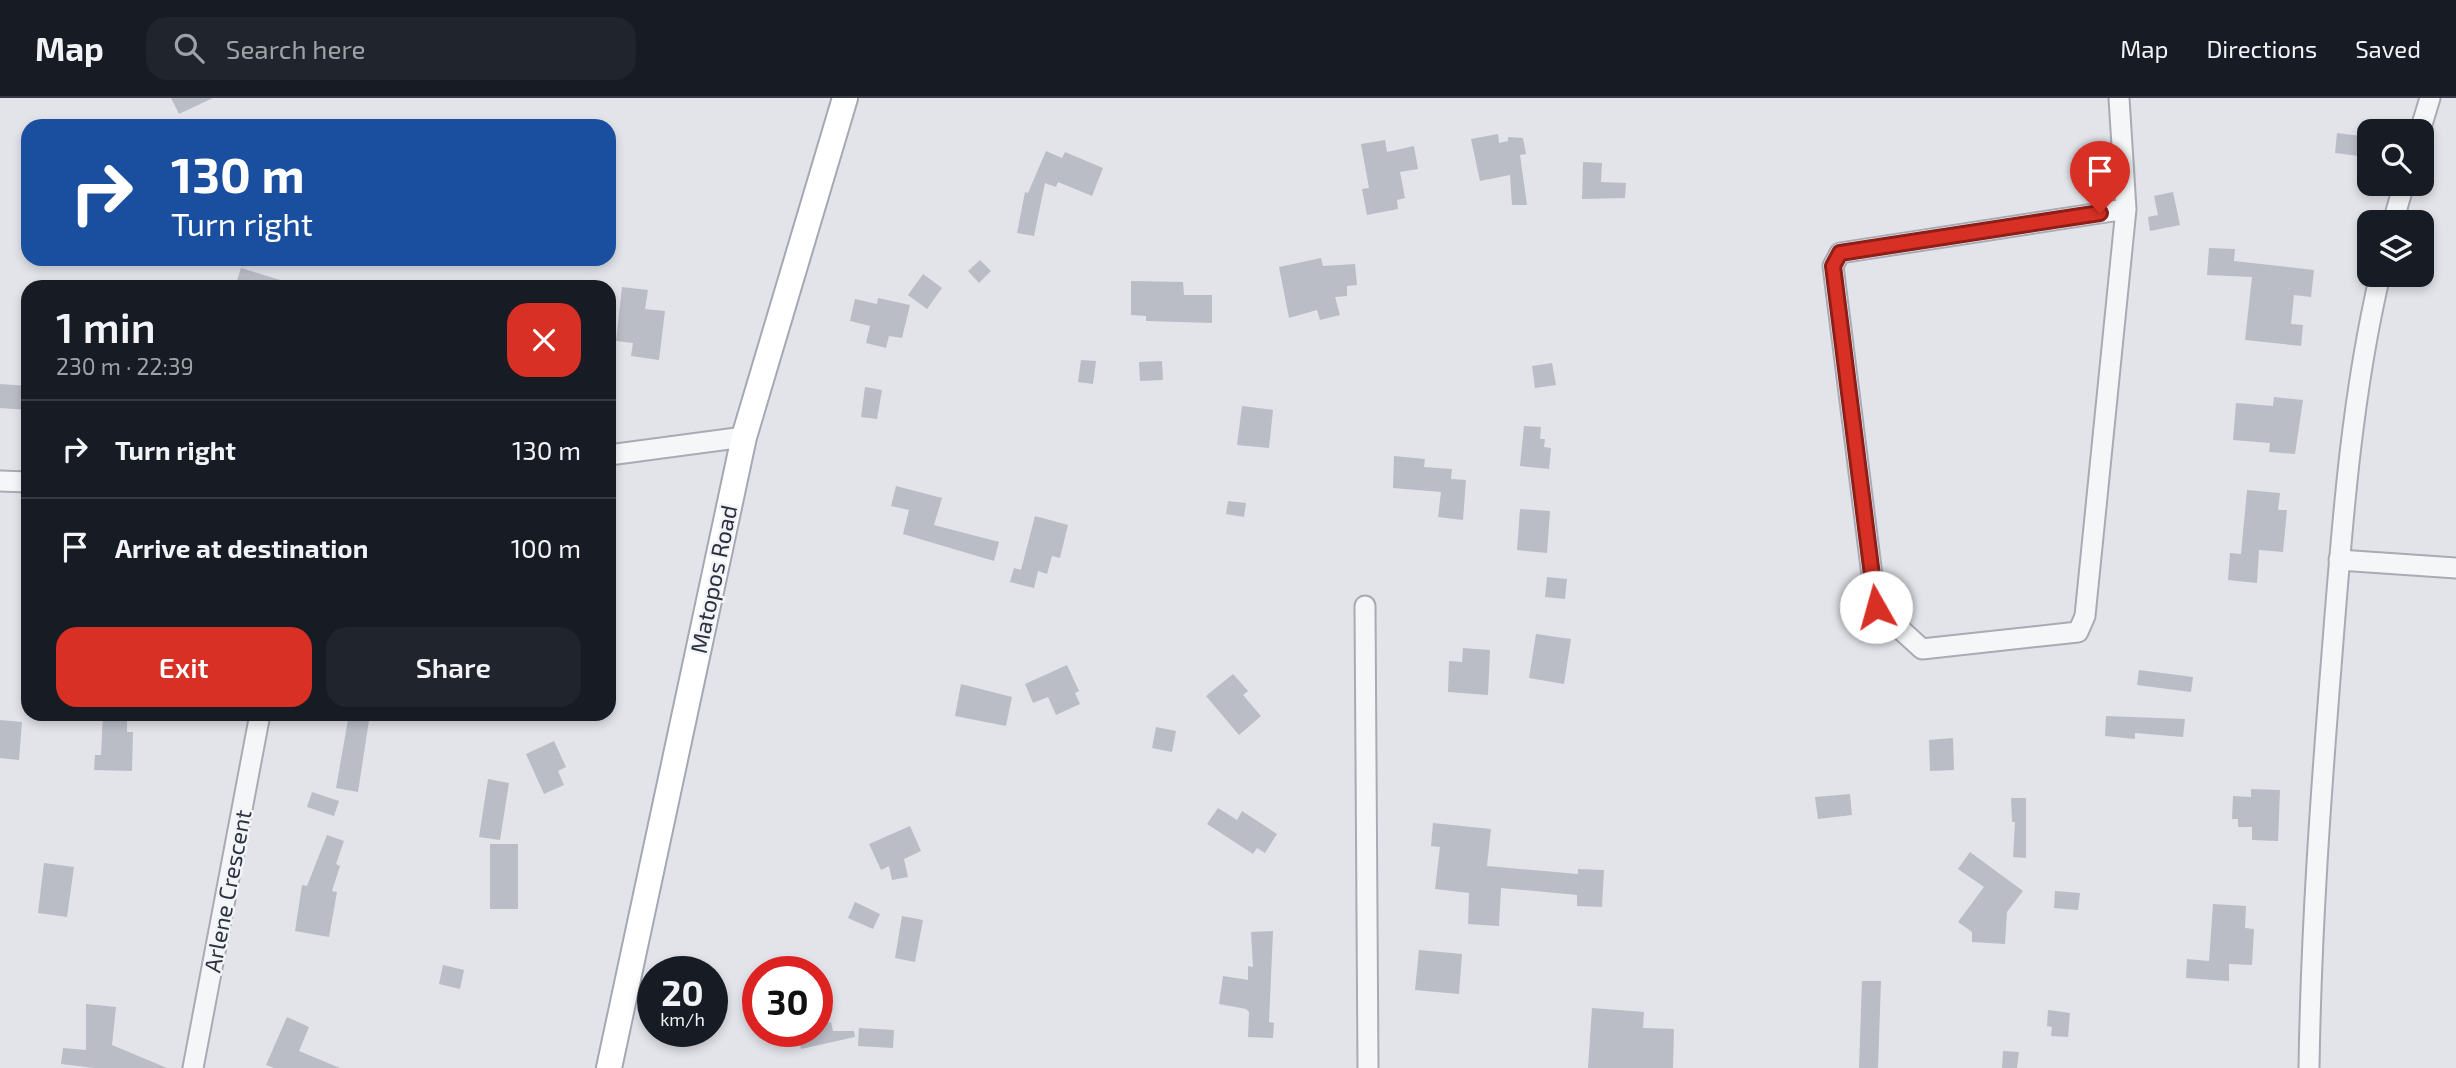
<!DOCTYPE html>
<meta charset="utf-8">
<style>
:root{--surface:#171b24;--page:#20242c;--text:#f1f3f6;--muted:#9ea1a6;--line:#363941;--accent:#d93025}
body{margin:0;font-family:"Exo 2",sans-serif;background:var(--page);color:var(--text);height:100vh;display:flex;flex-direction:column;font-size:26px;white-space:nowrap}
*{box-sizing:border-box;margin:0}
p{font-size:23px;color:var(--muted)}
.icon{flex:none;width:38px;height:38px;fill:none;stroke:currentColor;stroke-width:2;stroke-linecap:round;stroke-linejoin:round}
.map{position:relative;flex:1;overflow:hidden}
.panel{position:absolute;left:21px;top:182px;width:595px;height:441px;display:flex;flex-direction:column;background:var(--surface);border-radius:21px;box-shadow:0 4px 10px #0003}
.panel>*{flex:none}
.hud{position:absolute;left:21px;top:21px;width:595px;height:147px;border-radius:21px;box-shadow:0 4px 10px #0003;background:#1a4fa0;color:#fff;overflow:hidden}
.controls{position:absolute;left:2357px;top:21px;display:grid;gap:14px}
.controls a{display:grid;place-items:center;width:77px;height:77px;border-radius:14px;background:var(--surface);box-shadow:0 4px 10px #0003;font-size:35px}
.speed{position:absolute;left:637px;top:858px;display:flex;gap:14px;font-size:35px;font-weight:700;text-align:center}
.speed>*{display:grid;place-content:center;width:91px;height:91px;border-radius:50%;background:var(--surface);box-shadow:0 4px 10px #0003;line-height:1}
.speed small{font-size:18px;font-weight:400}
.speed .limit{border:10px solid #d22;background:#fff;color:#111}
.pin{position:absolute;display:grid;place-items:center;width:60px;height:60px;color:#fff;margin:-72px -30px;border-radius:50% 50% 50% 0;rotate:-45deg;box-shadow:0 0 7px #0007}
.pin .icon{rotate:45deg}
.me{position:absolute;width:77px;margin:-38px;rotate:353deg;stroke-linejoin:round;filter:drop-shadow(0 0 5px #0008)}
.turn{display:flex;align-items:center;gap:24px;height:147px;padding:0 35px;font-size:32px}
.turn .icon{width:91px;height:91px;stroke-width:2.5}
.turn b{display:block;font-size:49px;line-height:60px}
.round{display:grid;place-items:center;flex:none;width:74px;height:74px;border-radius:21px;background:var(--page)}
.headline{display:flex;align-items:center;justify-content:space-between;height:119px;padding:0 35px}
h1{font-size:42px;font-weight:600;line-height:52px}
.action{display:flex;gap:14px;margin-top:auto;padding:14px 35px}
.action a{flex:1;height:80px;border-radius:21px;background:var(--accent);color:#fff;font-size:28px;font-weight:600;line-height:80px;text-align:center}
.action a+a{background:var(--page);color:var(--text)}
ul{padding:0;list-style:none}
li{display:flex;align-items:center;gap:21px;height:98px;padding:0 35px;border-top:2px solid var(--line)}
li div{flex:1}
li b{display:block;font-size:26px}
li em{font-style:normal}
header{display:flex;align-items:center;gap:42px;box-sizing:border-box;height:98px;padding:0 35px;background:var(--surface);border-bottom:2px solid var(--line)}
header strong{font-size:33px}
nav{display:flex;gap:38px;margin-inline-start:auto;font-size:24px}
.search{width:490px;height:63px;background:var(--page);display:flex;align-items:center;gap:18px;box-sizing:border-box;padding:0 24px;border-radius:21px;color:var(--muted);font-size:26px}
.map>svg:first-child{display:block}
</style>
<header>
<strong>Map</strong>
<div class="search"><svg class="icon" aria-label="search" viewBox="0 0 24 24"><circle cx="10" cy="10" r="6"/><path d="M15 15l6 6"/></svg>Search here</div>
<nav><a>Map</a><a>Directions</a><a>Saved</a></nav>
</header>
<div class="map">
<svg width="2456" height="970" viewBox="0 0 2456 970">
<rect width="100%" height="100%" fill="#e2e4ea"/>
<!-- building -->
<g fill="#babdc6">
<polygon points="171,0 213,0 179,16"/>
<polygon points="2337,35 2369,39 2367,59 2335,55"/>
<polygon points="1498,36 1499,45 1508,43 1508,39 1523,40 1526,56 1520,57 1527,107 1512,107 1510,77 1480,83 1471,41"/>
<polygon points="1385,42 1387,54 1414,48 1418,71 1400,74 1405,100 1397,102 1398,111 1367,117 1362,91 1369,90 1361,46"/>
<polygon points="1046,53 1062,60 1065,54 1103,70 1092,98 1058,84 1056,89 1045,85 1034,138 1017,135 1025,94 1028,95"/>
<polygon points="1583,64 1602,65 1601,84 1626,85 1625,100 1582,101"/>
<polygon points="2173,94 2180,127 2150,133 2148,119 2158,117 2154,98"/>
<polygon points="2209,150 2235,151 2234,163 2314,172 2311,199 2294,197 2291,226 2303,227 2301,248 2245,242 2252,179 2207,177"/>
<polygon points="1321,160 1323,168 1355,166 1357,187 1347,188 1347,198 1335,199 1340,217 1320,222 1317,212 1289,220 1279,169"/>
<polygon points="980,162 991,173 979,185 968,173"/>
<polygon points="241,170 293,186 292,189 235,189"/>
<polygon points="923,176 942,190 927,211 908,197"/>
<polygon points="1131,183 1183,184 1184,197 1212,197 1212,225 1146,223 1146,218 1131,217"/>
<polygon points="622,189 648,192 645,211 665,213 659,262 631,258 633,245 616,243"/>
<polygon points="878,200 910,207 902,240 889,238 886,250 866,245 870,228 850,223 855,201 877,206"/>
<polygon points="1081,262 1096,263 1093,286 1078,284"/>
<polygon points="1162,263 1163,282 1140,283 1139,264"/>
<polygon points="1552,265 1556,287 1535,290 1532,268"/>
<polygon points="0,286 28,288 28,312 0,310"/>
<polygon points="865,289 882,292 877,321 861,319"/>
<polygon points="2274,299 2303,302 2295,356 2269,354 2270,345 2233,342 2236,305 2273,308"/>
<polygon points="1242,308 1273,312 1269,350 1237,347"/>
<polygon points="1524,328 1541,329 1540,341 1545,341 1544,349 1551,350 1549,371 1520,368"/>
<polygon points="1394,358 1425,361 1424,369 1452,371 1451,381 1466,382 1463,422 1438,419 1441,394 1393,390"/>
<polygon points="896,388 942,400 934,427 999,444 994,463 903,436 909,412 891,408"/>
<polygon points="2247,392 2280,395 2278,412 2287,412 2283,454 2259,452 2257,485 2228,482 2230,455 2241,456"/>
<polygon points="1228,403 1246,405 1244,419 1226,416"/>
<polygon points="1520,411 1550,413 1547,455 1517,452"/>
<polygon points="1035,418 1068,427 1060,460 1052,458 1047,476 1038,473 1034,490 1010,484 1014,470 1021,472"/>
<polygon points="1547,479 1567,481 1565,501 1545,499"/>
<polygon points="1536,536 1571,541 1564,586 1529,580"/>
<polygon points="1463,550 1490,552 1488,597 1448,594 1449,563 1462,564"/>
<polygon points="1067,567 1079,593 1075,595 1080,606 1056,617 1048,599 1033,605 1025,586"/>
<polygon points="2139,572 2193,579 2191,594 2137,587"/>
<polygon points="1233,576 1248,593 1243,597 1261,618 1239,637 1206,598"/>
<polygon points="961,586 1012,599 1006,628 955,618"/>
<polygon points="103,616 127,616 127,634 133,634 132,673 94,672 95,657 101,657"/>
<polygon points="349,616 370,616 358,694 336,690"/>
<polygon points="2106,618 2185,621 2183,639 2135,635 2135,641 2105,638"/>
<polygon points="0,622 22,624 19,662 0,660"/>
<polygon points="1156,629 1176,633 1172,654 1152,650"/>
<polygon points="1953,640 1954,672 1930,673 1929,642"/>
<polygon points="554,643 566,669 558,673 564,687 544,696 526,656"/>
<polygon points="488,681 509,685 500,742 479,739"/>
<polygon points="2251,691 2280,692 2278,743 2252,742 2252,729 2238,729 2238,721 2232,721 2233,698 2251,699"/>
<polygon points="312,694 339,703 334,718 307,709"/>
<polygon points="1850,696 1852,717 1818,721 1815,699"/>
<polygon points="2011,700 2026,700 2026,760 2013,759 2015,724 2012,724"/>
<polygon points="1218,710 1237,722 1242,713 1277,736 1265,755 1257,750 1253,756 1207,726"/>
<polygon points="1433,725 1491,731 1487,768 1578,776 1578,771 1604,772 1602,809 1577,808 1577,797 1501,790 1499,828 1468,826 1469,795 1435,791 1440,749 1431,748"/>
<polygon points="910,728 921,753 904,761 908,779 892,782 889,768 881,772 869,746"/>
<polygon points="327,737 344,743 336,766 340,768 332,793 337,794 329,839 295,833 302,787 307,788"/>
<rect x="490" y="746" width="28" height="65"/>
<polygon points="1970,754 2023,793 2007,814 2005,846 1972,844 1972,834 1958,824 1984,789 1958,771"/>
<polygon points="44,765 74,769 67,819 38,815"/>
<polygon points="2055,793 2080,795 2078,812 2054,810"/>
<polygon points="855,804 880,816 873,831 848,820"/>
<polygon points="2213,806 2246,808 2245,830 2254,831 2252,867 2229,866 2229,883 2186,880 2187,861 2209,863"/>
<polygon points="902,818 923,822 915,864 895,860"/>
<polygon points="1273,833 1269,924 1274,925 1273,940 1248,939 1249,914 1246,911 1219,906 1223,878 1248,882 1248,868 1253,869 1251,834"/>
<polygon points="1419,852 1462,856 1459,896 1415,892"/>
<polygon points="443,867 464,872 460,891 439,886"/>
<polygon points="1862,883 1881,883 1878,970 1859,970"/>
<polygon points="86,906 116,909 112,947 167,970 94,970 61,966 63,950 86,952"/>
<polygon points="1592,910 1644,914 1643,930 1674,931 1673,970 1588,970"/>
<polygon points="2048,912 2070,915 2068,939 2051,938 2052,929 2047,928"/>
<polygon points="287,919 309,929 299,953 340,970 274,970 266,967"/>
<polygon points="831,924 833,933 854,933 855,939 801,951 797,933 817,933 817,927"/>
<polygon points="859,930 894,932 893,950 858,948"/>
<polygon points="2003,953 2019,954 2017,970 2002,970"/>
</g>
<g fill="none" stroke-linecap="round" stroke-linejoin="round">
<!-- minor casing -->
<g stroke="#a8abb4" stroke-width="23">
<g id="minor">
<polyline points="2119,0 2126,111 2085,518 2078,534 1922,551 1876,509 1833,168 1840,155 2126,111"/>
<polyline points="2420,33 2430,0"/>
<polyline points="2393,124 2404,86"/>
<polyline points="609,357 744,339"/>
<polyline points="0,383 28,384"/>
<polyline points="2339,462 2456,470"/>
<polyline points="1365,508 1368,970"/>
<polyline points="193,970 260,616"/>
<path d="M2309 970C2311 832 2321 694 2332 556 2342 429 2351 301 2380 177"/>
</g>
</g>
<!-- major casing -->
<g stroke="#a3a8b4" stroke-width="28">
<polyline id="major" points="609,970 744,339 845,0"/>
</g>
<!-- minor -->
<use href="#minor" stroke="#f5f6f8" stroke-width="19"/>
<!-- major -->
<use href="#major" stroke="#fff" stroke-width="24"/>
</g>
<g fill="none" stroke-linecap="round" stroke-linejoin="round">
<!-- route casing -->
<g stroke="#8d1f18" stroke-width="18">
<polyline id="route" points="1876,509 1833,168 1840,155 2100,115"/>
</g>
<!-- route -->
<use href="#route" stroke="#d93025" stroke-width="12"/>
</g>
<g text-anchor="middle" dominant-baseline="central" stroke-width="5" stroke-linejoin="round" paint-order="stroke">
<!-- street labels -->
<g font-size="23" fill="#2c3140" stroke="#f2f4f7">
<text transform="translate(713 481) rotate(-78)">Matopos Road</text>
<text transform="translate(227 793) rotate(-79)">Arlene Crescent</text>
</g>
</g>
</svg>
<div class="controls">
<a><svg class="icon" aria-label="search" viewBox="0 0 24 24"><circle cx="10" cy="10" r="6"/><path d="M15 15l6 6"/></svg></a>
<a><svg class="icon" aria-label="layers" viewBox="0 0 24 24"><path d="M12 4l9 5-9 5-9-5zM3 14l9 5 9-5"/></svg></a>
</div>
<div class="speed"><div>20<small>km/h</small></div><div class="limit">30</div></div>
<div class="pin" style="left:2100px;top:115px;background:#d93025"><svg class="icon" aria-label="arrive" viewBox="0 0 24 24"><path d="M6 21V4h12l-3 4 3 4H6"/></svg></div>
<svg class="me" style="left:1876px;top:509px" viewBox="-20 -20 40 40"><circle r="19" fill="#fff"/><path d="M0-13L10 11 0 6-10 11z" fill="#d93025"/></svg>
<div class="hud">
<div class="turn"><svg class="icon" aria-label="right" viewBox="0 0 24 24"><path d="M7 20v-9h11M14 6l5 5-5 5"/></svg><div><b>130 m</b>Turn right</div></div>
</div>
<section class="panel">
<div class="headline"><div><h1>1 min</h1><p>230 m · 22:39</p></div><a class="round" style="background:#d93025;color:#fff"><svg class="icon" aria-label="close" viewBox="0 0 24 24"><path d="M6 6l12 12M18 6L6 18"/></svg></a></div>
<ul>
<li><svg class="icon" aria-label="right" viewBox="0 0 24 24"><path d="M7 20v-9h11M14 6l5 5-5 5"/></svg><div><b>Turn right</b></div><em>130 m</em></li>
<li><svg class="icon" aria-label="arrive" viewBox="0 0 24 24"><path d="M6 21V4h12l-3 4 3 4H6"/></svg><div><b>Arrive at destination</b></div><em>100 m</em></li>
</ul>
<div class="action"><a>Exit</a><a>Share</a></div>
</section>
</div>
